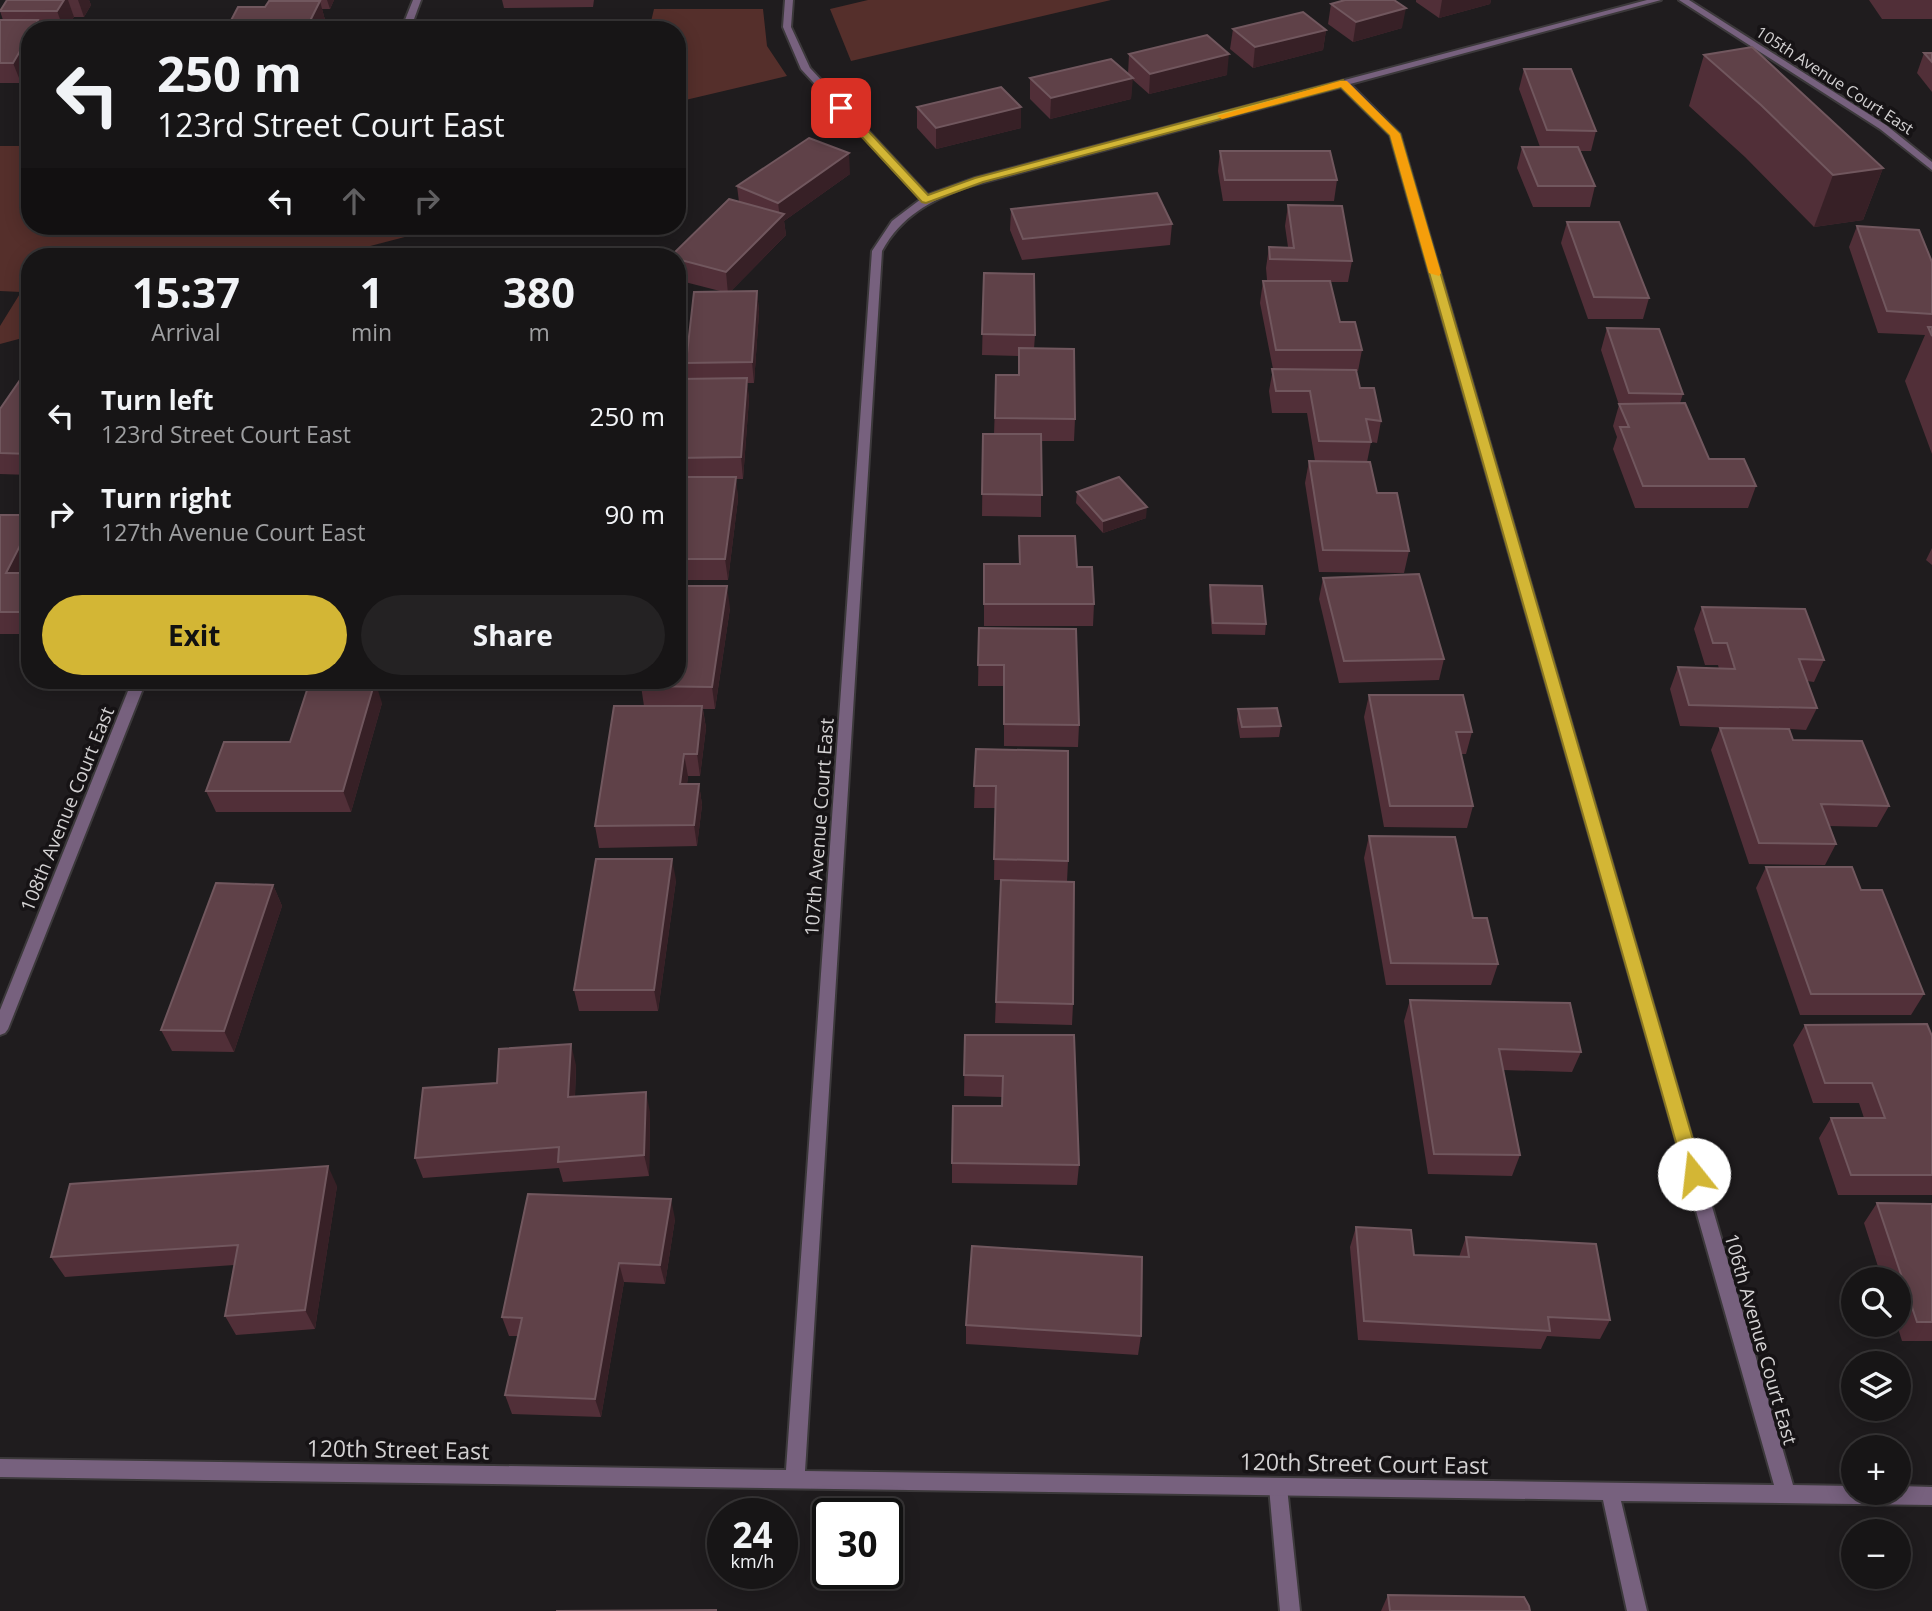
<!DOCTYPE html>
<meta charset="utf-8">
<style>
:root{--surface:#171516;--page:#242223;--text:#f1f3f6;--muted:#9e9fa1;--line:#363435;--accent:#d3b635}
body{margin:0;font-family:"Open Sans",sans-serif;background:var(--page);color:var(--text);height:100vh;display:flex;flex-direction:column;font-size:26px;white-space:nowrap}
*{box-sizing:border-box;margin:0}
p{font-size:23px;color:var(--muted)}
.icon{flex:none;width:38px;height:38px;fill:none;stroke:currentColor;stroke-width:2;stroke-linecap:round;stroke-linejoin:round}
.map{position:relative;flex:1;overflow:hidden}
.side{position:absolute;left:21px;top:248px;width:665px;height:441px;display:flex;flex-direction:column;background:var(--surface);border-radius:28px;box-shadow:0 4px 18px #0003,0 0 0 2px var(--line)}
.side>*{flex:none}
.guide{position:absolute;left:21px;top:21px;width:665px;height:214px;border-radius:28px;box-shadow:0 4px 18px #0003,0 0 0 2px var(--line);background:#171516;color:var(--text);overflow:hidden}
.tools{position:absolute;left:1841px;top:1267px;display:grid;gap:14px}
.tools a{display:grid;place-items:center;width:70px;height:70px;border-radius:50%;background:var(--surface);box-shadow:0 4px 18px #0003,0 0 0 2px var(--line);font-size:35px}
.speed{position:absolute;left:707px;top:1498px;display:flex;gap:14px;font-size:35px;font-weight:700;text-align:center}
.speed>*{display:grid;place-content:center;width:91px;height:91px;border-radius:50%;background:var(--surface);box-shadow:0 4px 18px #0003,0 0 0 2px var(--line);line-height:1}
.speed small{font-size:18px;font-weight:400}
.speed .limit{border:4px solid #111;border-radius:10px;background:#fff;color:#111}
.pin{position:absolute;display:grid;place-items:center;width:60px;height:60px;color:#fff;margin:-30px;border-radius:14px;box-shadow:0 4px 10px #0006}
.me{position:absolute;width:77px;margin:-38px;rotate:344deg;stroke-linejoin:round;filter:drop-shadow(0 0 5px #0008)}
.turn{display:flex;align-items:center;gap:24px;height:147px;padding:0 21px;font-size:32px}
.turn .icon{width:91px;height:91px;stroke-width:2.5}
.turn b{display:block;font-size:49px;line-height:60px}
.lanes{display:flex;align-items:center;height:66px;padding:0 21px;background:#0003;justify-content:center;gap:35px;direction:ltr}
.lanes .off{opacity:.35}
.eta{display:flex;justify-content:space-evenly;align-items:center;height:119px;text-align:center}
.eta b{font-size:42px;font-weight:700;line-height:49px}
.primary-button{display:flex;gap:14px;margin-top:auto;padding:14px 21px}
.primary-button a{flex:1;height:80px;border-radius:42px;background:var(--accent);color:#111;font-size:28px;font-weight:700;line-height:80px;text-align:center}
.primary-button a+a{background:var(--page);color:var(--text)}
ul{padding:0;list-style:none}
li{display:flex;align-items:center;gap:21px;height:98px;padding:0 21px}
li div{flex:1}
li b{display:block;font-size:26px}
li em{font-style:normal}
.map>svg:first-child{display:block}
</style>
<div class="map">
<svg width="1932" height="1611" viewBox="0 0 1932 1611">
<rect width="100%" height="100%" fill="#1f1c1e"/>
<!-- green -->
<g fill="#552f2b">
<polygon points="868,0 1111,0 851,61 830,9"/>
<polygon points="654,9 763,9 767,46 787,76 677,102 677,30 649,30"/>
<polygon points="0,146 30,146 30,226 447,226 328,257 30,257 30,336 0,344 0,326 21,292 0,291"/>
</g>
<g fill="none" stroke-linecap="round" stroke-linejoin="round">
<!-- service casing -->
<g stroke="#3c393b" stroke-width="4">
<polygon id="service" points="1278,1478 1285,1481 1287,1487 1300,1611 1280,1611 1269,1487 1271,1481"/>
</g>
<!-- minor casing -->
<g stroke="#3c393b" stroke-width="4">
<g id="minor">
<polygon points="413,0 421,0 410,30 401,30"/>
<path d="M785 0H793L791 27 810 68 928 195 975 178 1647 0H1661L1350 84 1400 134 1793 1485 1853 1486V1493H1899V1486L1932 1487V1505L1621 1501 1647 1611H1627L1603 1500 0 1477V1459L786 1470 872 251 892 221 921 199 801 69 783 27ZM1341 87 1390 135 1774 1485 805 1471 882 251C901 216 930 201 966 187Z"/>
<polygon points="1679,0 1689,0 1886,125 1932,162 1932,170 1880,129"/>
<polygon points="132,681 146,681 8,1029 5,1033 0,1035 0,1010"/>
</g>
</g>
<!-- service -->
<use href="#service" fill="#77617e" fill-rule="evenodd"/>
<!-- minor -->
<use href="#minor" fill="#77617e" fill-rule="evenodd"/>
</g>
<!-- wall -->
<g fill="#512f38">
<polygon points="7,0 89,0 91,5 84,17 74,17 65,30 30,30 30,68 21,83 0,83 0,20 3,20 0,11"/>
<polygon points="285,0 334,0 330,9 322,9 325,20 320,30 226,30 265,7"/>
<polygon points="502,0 594,0 593,7 504,8"/>
<polygon points="1416,0 1491,0 1490,4 1439,18 1416,2"/>
<polygon points="1869,0 1932,0 1932,19 1882,19"/>
<polygon points="1331,4 1402,28 1353,42 1328,24"/>
<polygon points="1233,29 1326,30 1323,50 1253,68 1230,49"/>
<polygon points="1924,53 1932,53 1932,92 1917,73"/>
<polygon points="1129,54 1227,75 1149,94 1132,79 1131,99 1050,119 1030,99 1030,78 1128,74"/>
<polygon points="1704,55 1883,168 1863,220 1814,227 1745,157 1689,106"/>
<polygon points="1524,69 1596,131 1591,151 1580,151 1595,186 1590,207 1533,207 1517,168 1522,147 1540,147 1519,89"/>
<polygon points="917,107 1021,107 1021,128 936,149 917,128"/>
<polygon points="1220,151 1337,180 1334,201 1223,201 1218,171"/>
<polygon points="850,174 784,221 786,235 731,291 757,291 759,312 754,383 747,383 749,399 743,479 736,479 738,499 728,580 677,580 677,403 688,379 686,363 720,291 677,280 677,257 739,202 737,186"/>
<polygon points="1288,205 1352,261 1348,282 1330,282 1340,322 1362,350 1358,371 1356,371 1360,388 1381,421 1377,443 1371,442 1367,462 1377,493 1409,551 1404,573 1319,572 1305,483 1309,461 1315,461 1307,413 1272,413 1269,391 1273,369 1260,303 1263,281 1297,281 1267,280 1266,268 1269,247 1288,247 1285,226"/>
<polygon points="1011,209 1172,224 1170,245 1022,260 1010,230"/>
<polygon points="1567,222 1649,298 1643,319 1588,319 1561,243"/>
<polygon points="1857,226 1932,262 1932,454 1905,381 1925,335 1878,333 1849,247"/>
<polygon points="984,273 1035,335 1034,349 1075,419 1074,441 1041,441 1041,517 982,516 983,434 994,434 996,375 1018,375 1019,356 982,355"/>
<polygon points="1607,328 1683,394 1680,403 1709,459 1756,486 1748,508 1635,508 1613,449 1617,437 1613,426 1619,405 1601,350"/>
<polygon points="30,367 30,475 0,474 0,409"/>
<polygon points="1077,492 1146,518 1103,533 1076,503"/>
<polygon points="0,515 27,573 30,573 30,634 0,634"/>
<polygon points="1019,536 1094,604 1093,626 984,626 984,564 1019,564"/>
<polygon points="1932,548 1932,565 1926,560"/>
<polygon points="1323,578 1444,659 1439,680 1339,683 1319,599"/>
<polygon points="1210,585 1266,624 1265,635 1212,634 1209,596"/>
<polygon points="1702,607 1824,660 1814,682 1807,681 1817,708 1806,730 1790,729 1793,740 1889,806 1877,827 1829,826 1836,844 1825,865 1749,864 1711,750 1720,728 1765,729 1680,726 1670,689 1678,667 1719,669 1718,665 1705,665 1694,629"/>
<polygon points="730,608 715,709 703,709 706,728 700,776 688,776 687,784 699,784 702,805 697,846 599,848 595,826 644,706 641,686"/>
<polygon points="979,628 1079,725 1078,747 1004,746 1004,686 978,686"/>
<polygon points="1369,695 1472,732 1466,754 1461,754 1473,806 1467,828 1384,827 1364,717"/>
<polygon points="382,703 351,812 216,812 206,791"/>
<polygon points="1238,709 1281,726 1279,737 1240,738 1237,720"/>
<polygon points="976,749 1068,861 1067,882 1073,1004 1072,1025 995,1023 1001,880 994,880 995,808 974,808"/>
<polygon points="1369,836 1473,918 1498,964 1491,985 1386,985 1364,858"/>
<polygon points="1766,867 1861,890 1924,994 1911,1015 1800,1015 1756,888"/>
<polygon points="676,880 658,1011 579,1011 574,990"/>
<polygon points="273,885 282,906 234,1052 172,1051 161,1030"/>
<polygon points="1410,1000 1581,1052 1572,1072 1503,1070 1520,1155 1512,1176 1428,1174 1404,1021"/>
<polygon points="1805,1025 1932,1036 1932,1195 1838,1195 1819,1138 1831,1118 1864,1118 1859,1103 1813,1103 1793,1045"/>
<polygon points="965,1035 1074,1035 1079,1165 1077,1185 952,1183 952,1163 1002,1106 1002,1097 964,1096"/>
<polygon points="576,1065 575,1097 650,1112 649,1176 563,1182 559,1168 423,1178 415,1158 497,1083"/>
<polygon points="337,1186 315,1329 236,1335 225,1316 234,1265 65,1277 51,1257"/>
<polygon points="1877,1203 1932,1204 1932,1341 1902,1341 1897,1325 1899,1325 1899,1279 1882,1279 1864,1223"/>
<polygon points="675,1219 665,1284 624,1282 601,1417 512,1414 505,1395 518,1336 509,1336 502,1317"/>
<polygon points="1356,1227 1414,1255 1459,1257 1466,1237 1610,1320 1600,1339 1547,1336 1541,1349 1358,1340 1350,1247"/>
<polygon points="966,1325 1141,1336 1138,1355 966,1344"/>
<polygon points="1388,1595 1530,1611 1381,1611"/>
</g>
<!-- shaded-wall -->
<g fill="#372026">
<polygon points="64,0 68,0 74,17 65,30 64,30 57,11"/>
<polygon points="78,0 89,0 91,5 84,17"/>
<polygon points="327,0 334,0 330,9"/>
<polygon points="1442,0 1491,0 1490,4 1439,18"/>
<polygon points="320,1 325,20 320,30 311,30 309,23"/>
<polygon points="1406,8 1402,28 1353,42 1356,22"/>
<polygon points="38,20 42,30 33,30"/>
<polygon points="1326,30 1323,50 1253,68 1255,47"/>
<polygon points="30,34 30,68 21,83 13,63"/>
<polygon points="1229,54 1227,75 1149,94 1150,74"/>
<polygon points="1133,78 1131,99 1050,119 1051,98"/>
<polygon points="1021,107 1021,128 936,149 936,128"/>
<polygon points="849,153 850,174 784,221 786,235 728,294 726,272 780,218 778,203"/>
<polygon points="1883,168 1863,220 1814,227 1833,175"/>
<polygon points="757,291 759,312 754,383 752,362"/>
<polygon points="747,378 749,399 743,479 741,457"/>
<polygon points="736,477 738,499 728,580 725,559"/>
<polygon points="1147,507 1146,518 1103,533 1103,521"/>
<polygon points="30,526 30,568 16,595 6,573"/>
<polygon points="727,586 730,608 715,709 712,687"/>
<polygon points="375,681 382,703 351,812 343,791"/>
<polygon points="702,706 706,728 700,776 697,754"/>
<polygon points="684,754 688,776 684,805 680,784"/>
<polygon points="699,784 702,805 697,846 694,825"/>
<polygon points="672,859 676,880 658,1011 654,990"/>
<polygon points="273,885 282,906 234,1052 224,1031"/>
<polygon points="571,1044 576,1065 574,1118 568,1097"/>
<polygon points="646,1092 650,1112 649,1176 644,1155"/>
<polygon points="328,1166 337,1186 315,1329 305,1310"/>
<polygon points="671,1199 675,1219 665,1284 660,1265"/>
<polygon points="619,1263 624,1282 601,1417 595,1399"/>
</g>
<!-- building -->
<g fill="#5f4148" stroke="#71575e" stroke-width="2">
<polygon points="7,0 64,0 57,11 0,11"/>
<polygon points="1345,0 1394,0 1406,8 1356,22 1331,4"/>
<polygon points="269,1 320,1 309,23 272,23 271,26 293,26 292,30 226,30 238,7 265,7"/>
<polygon points="1303,12 1326,30 1255,47 1233,29"/>
<polygon points="0,20 38,20 33,30 30,30 30,34 13,63 0,63"/>
<polygon points="1207,35 1229,54 1150,74 1129,54"/>
<polygon points="1752,47 1883,168 1833,175 1761,105 1704,55"/>
<polygon points="1924,53 1932,53 1932,62"/>
<polygon points="1111,59 1133,78 1051,98 1030,78"/>
<polygon points="1524,69 1571,69 1596,131 1547,130"/>
<polygon points="1001,87 1021,107 936,128 917,107"/>
<polygon points="809,138 849,153 778,203 737,186"/>
<polygon points="1522,147 1578,147 1595,186 1538,186"/>
<polygon points="1220,151 1330,151 1337,180 1225,180"/>
<polygon points="1157,193 1172,224 1023,239 1011,209"/>
<polygon points="729,199 784,214 726,272 677,259 677,257 670,257"/>
<polygon points="1288,205 1342,206 1352,261 1270,259 1269,247 1294,248"/>
<polygon points="1567,222 1619,222 1649,298 1594,297"/>
<polygon points="1857,226 1919,230 1932,262 1932,314 1887,311"/>
<polygon points="496,247 495,257 443,257 444,249"/>
<polygon points="984,273 1034,274 1035,335 982,334"/>
<polygon points="1263,281 1330,281 1340,322 1355,322 1362,350 1276,350"/>
<polygon points="757,291 752,362 686,363 694,292"/>
<polygon points="1928,327 1932,327 1932,336"/>
<polygon points="1607,328 1659,329 1683,394 1629,393"/>
<polygon points="1019,348 1074,349 1075,419 995,418 996,375 1019,375"/>
<polygon points="29,367 30,367 30,454 0,453 0,409"/>
<polygon points="1272,369 1356,370 1360,388 1374,388 1381,421 1366,419 1371,442 1319,441 1310,391 1276,391"/>
<polygon points="747,378 741,457 677,458 677,403 680,379"/>
<polygon points="1685,403 1709,459 1744,459 1756,486 1643,486 1620,427 1629,427 1619,404"/>
<polygon points="983,434 1041,434 1042,495 982,494"/>
<polygon points="1309,461 1370,462 1377,493 1397,493 1409,551 1323,550"/>
<polygon points="677,477 736,477 725,559 677,559"/>
<polygon points="1119,477 1147,507 1103,521 1077,492"/>
<polygon points="0,515 30,515 30,526 6,573 30,573 30,612 0,612"/>
<polygon points="1019,536 1075,536 1077,567 1092,567 1094,604 984,604 984,564 1020,564"/>
<polygon points="1419,574 1444,659 1344,661 1323,578"/>
<polygon points="1210,585 1262,586 1266,624 1213,623"/>
<polygon points="677,586 727,586 712,687 641,686 642,681 677,681"/>
<polygon points="1702,607 1805,609 1824,660 1799,659 1817,708 1689,705 1678,667 1735,669 1727,643 1713,643"/>
<polygon points="979,628 1076,629 1079,725 1004,724 1004,665 978,665"/>
<polygon points="310,681 375,681 343,791 206,791 224,742 290,742"/>
<polygon points="1369,695 1463,695 1472,732 1456,732 1473,806 1390,806"/>
<polygon points="614,706 702,706 697,754 684,754 680,784 699,784 694,825 595,826"/>
<polygon points="1277,708 1281,726 1242,727 1238,709"/>
<polygon points="1720,728 1789,729 1793,740 1862,741 1889,806 1821,804 1836,844 1759,843"/>
<polygon points="976,749 1068,751 1068,861 994,859 996,786 974,786"/>
<polygon points="1369,836 1455,837 1473,918 1487,918 1498,964 1391,963"/>
<polygon points="596,859 672,859 654,990 574,990"/>
<polygon points="1766,867 1852,867 1861,890 1882,890 1924,994 1811,994"/>
<polygon points="1001,880 1074,882 1073,1004 996,1002"/>
<polygon points="216,883 273,885 224,1031 161,1030"/>
<polygon points="1410,1000 1570,1003 1581,1052 1499,1049 1520,1155 1434,1154"/>
<polygon points="1927,1024 1932,1036 1932,1175 1851,1175 1831,1118 1885,1118 1872,1083 1825,1083 1805,1025"/>
<polygon points="965,1035 1074,1035 1079,1165 952,1163 953,1106 1002,1106 1003,1076 964,1075"/>
<polygon points="571,1044 568,1097 646,1092 644,1155 558,1162 559,1147 415,1158 423,1088 497,1083 499,1049"/>
<polygon points="328,1166 305,1310 225,1316 238,1245 51,1257 70,1184"/>
<polygon points="528,1194 671,1199 660,1265 619,1263 595,1399 505,1395 522,1318 502,1317"/>
<polygon points="1877,1203 1932,1204 1932,1322 1917,1322"/>
<polygon points="1356,1227 1411,1230 1414,1255 1469,1257 1466,1237 1596,1244 1610,1320 1548,1317 1550,1331 1364,1321"/>
<polygon points="972,1246 1142,1257 1141,1336 966,1325"/>
<polygon points="1388,1595 1524,1597 1529,1606 1530,1611 1390,1611"/>
<polygon points="716,1610 716,1611 556,1611"/>
</g>
<!-- route -->
<polygon fill="#d3b635" stroke="#897622" stroke-width="2" points="1343,80 1400,134 1703,1174 1700,1180 1694,1182 1687,1180 1685,1174 1390,135 1341,87 983,182 926,203 922,202 835,108 844,105 928,195 975,178"/>
<!-- slow -->
<polygon fill="#f59e0b" points="1340,81 1347,81 1400,134 1441,273 1439,276 1429,273 1390,135 1341,87 1222,119 1217,116"/>
<g text-anchor="middle" dominant-baseline="central" stroke-width="7" stroke-linejoin="round" paint-order="stroke">
<!-- far-street labels -->
<g font-size="16" fill="#d3d1d2" stroke="#161315">
<text transform="translate(1835 80) rotate(33)">105th Avenue Court East</text>
</g>
<!-- street labels -->
<g font-size="19" fill="#d3d1d2" stroke="#161315">
<text transform="translate(67 809) rotate(-68)">108th Avenue Court East</text>
<text transform="translate(819 827) rotate(-86)">107th Avenue Court East</text>
<text transform="translate(1761 1339) rotate(74)">106th Avenue Court East</text>
</g>
<!-- near-street labels -->
<g font-size="23" fill="#d3d1d2" stroke="#161315">
<text transform="translate(398 1449) rotate(1)">120th Street East</text>
<text transform="translate(1364 1463) rotate(1)">120th Street Court East</text>
</g>
</g>
</svg>
<div class="tools">
<a><svg class="icon" aria-label="search" viewBox="0 0 24 24"><circle cx="10" cy="10" r="6"/><path d="M15 15l6 6"/></svg></a>
<a><svg class="icon" aria-label="layers" viewBox="0 0 24 24"><path d="M12 4l9 5-9 5-9-5zM3 14l9 5 9-5"/></svg></a>
<a>+</a>
<a>−</a>
</div>
<div class="speed"><div>24<small>km/h</small></div><div class="limit">30</div></div>
<div class="pin" style="left:841px;top:108px;background:#d93025"><svg class="icon" aria-label="arrive" viewBox="0 0 24 24"><path d="M6 21V4h12l-3 4 3 4H6"/></svg></div>
<svg class="me" style="left:1694px;top:1174px" viewBox="-20 -20 40 40"><circle r="19" fill="#fff"/><path d="M0-13L10 11 0 6-10 11z" fill="#d3b635"/></svg>
<div class="guide">
<div class="turn"><svg class="icon" aria-label="left" viewBox="0 0 24 24"><path d="M17 20v-9H6M10 6l-5 5 5 5"/></svg><div><b>250 m</b>123rd Street Court East</div></div>
<div class="lanes"><svg class="icon" aria-label="left" viewBox="0 0 24 24"><path d="M17 20v-9H6M10 6l-5 5 5 5"/></svg><svg class="icon off" aria-label="ahead" viewBox="0 0 24 24"><path d="M12 20V5M6 11l6-6 6 6"/></svg><svg class="icon off" aria-label="right" viewBox="0 0 24 24"><path d="M7 20v-9h11M14 6l5 5-5 5"/></svg></div>
</div>
<section class="side">
<div class="eta">
<div><b>15:37</b><p>Arrival</p></div>
<div><b>1</b><p>min</p></div>
<div><b>380</b><p>m</p></div>
</div>
<ul>
<li><svg class="icon" aria-label="left" viewBox="0 0 24 24"><path d="M17 20v-9H6M10 6l-5 5 5 5"/></svg><div><b>Turn left</b><p>123rd Street Court East</p></div><em>250 m</em></li>
<li><svg class="icon" aria-label="right" viewBox="0 0 24 24"><path d="M7 20v-9h11M14 6l5 5-5 5"/></svg><div><b>Turn right</b><p>127th Avenue Court East</p></div><em>90 m</em></li>
</ul>
<div class="primary-button"><a>Exit</a><a>Share</a></div>
</section>
</div>
